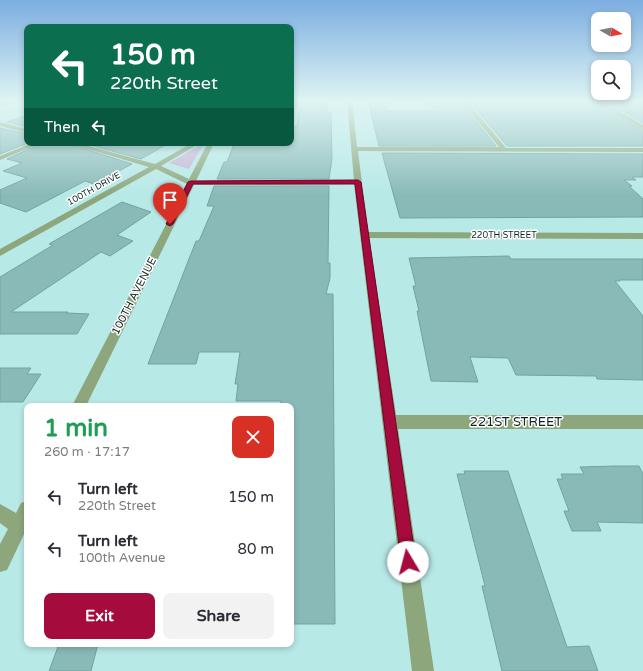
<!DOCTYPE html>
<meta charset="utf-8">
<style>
:root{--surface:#fff;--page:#f2f2f3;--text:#2b2b33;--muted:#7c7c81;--accent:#a50b3c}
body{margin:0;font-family:"Varela Round",sans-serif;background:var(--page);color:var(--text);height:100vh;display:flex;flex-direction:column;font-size:15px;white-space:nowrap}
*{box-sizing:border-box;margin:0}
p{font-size:13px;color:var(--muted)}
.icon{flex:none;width:22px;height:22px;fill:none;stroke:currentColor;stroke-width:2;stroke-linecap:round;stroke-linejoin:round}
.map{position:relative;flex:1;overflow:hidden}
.details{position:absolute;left:24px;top:403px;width:270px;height:244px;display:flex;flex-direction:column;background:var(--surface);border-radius:8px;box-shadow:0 2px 6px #0003}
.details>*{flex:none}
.guide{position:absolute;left:24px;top:24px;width:270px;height:122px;border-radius:8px;box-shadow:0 2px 6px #0003;background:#0b6e4f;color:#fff;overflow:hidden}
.needle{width:26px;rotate:99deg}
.controls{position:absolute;left:591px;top:12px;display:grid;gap:8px}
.controls a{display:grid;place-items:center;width:40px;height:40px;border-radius:8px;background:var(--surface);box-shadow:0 2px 6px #0003;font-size:20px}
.pin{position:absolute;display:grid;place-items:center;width:34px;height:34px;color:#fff;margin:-41px -17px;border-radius:50% 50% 50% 0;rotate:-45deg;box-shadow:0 0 4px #0007}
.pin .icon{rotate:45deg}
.me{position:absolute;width:44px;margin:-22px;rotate:352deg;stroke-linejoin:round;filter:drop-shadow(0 0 3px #0008)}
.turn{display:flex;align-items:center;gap:14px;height:84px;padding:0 20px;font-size:18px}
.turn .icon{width:52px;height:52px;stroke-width:2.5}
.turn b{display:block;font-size:28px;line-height:34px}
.then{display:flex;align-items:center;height:38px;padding:0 20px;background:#0003;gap:8px;font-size:15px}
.round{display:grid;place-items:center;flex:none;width:42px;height:42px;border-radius:8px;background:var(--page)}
.summary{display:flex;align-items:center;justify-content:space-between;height:68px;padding:0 20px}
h1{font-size:24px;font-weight:700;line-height:30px;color:#1e9e55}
.action{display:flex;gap:8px;margin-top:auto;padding:8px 20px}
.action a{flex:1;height:46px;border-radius:8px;background:var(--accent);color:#fff;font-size:16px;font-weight:700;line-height:46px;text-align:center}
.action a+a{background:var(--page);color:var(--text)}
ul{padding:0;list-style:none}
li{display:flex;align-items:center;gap:12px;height:52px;padding:0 20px}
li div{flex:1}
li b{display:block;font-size:15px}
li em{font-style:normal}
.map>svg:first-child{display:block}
</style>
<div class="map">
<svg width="643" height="671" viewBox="0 0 643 671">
<rect width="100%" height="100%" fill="#b7e9e7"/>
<!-- green -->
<polygon fill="#cab3d8" points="204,143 189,169 169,163"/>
<!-- building -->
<g fill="#8abab8" stroke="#73a3a1">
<polygon points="306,101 327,101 328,113 331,113 332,159 329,179 217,179 224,162 227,162 234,144 291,143 291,126 297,126 301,102 306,102"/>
<polygon points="368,101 385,101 388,111 435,111 428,101 460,101 496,146 379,146"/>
<polygon points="469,101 596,101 643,131 643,146 507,146"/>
<polygon points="606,101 643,102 643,123"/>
<polygon points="27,115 27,127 7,122"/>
<polygon points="0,128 27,134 28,143 0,154"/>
<polygon points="42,143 66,143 132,164 94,184 85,181 26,212 0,203 0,190 27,178 3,171 22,163 7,159"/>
<polygon points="83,143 169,143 141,159"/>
<polygon points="382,153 643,154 643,177 632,177 636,180 624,180 632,186 629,186 643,199 643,217 400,218"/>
<polygon points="214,186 329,186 328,263 330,263 330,278 326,294 333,294 335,624 291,624 291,406 280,406 281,401 236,401 238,384 235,384 240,352 199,352 196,364 148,364 196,241 199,241 214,206 207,206"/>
<polygon points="122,202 151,212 117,235 133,241 110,256 101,252 11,312 68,312 67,313 89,314 77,334 0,334 0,277 53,245 49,244"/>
<polygon points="509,256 511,259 643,259 643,280 619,280 620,281 615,281 643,316 643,380 597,379 596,376 516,375 508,358 470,357 478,382 431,381 417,311 419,311 413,286 416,286 409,258"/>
<polygon points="0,368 31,368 27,374 41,374 23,402 0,402"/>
<polygon points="615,466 639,466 643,474 643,523 597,522 601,531 572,531 564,511 569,511 557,479 563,479 561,474 584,474 580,467"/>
<polygon points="464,471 508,471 567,647 589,646 598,671 502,671 482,586 485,586 457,474 465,474"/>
<polygon points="59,644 98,644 91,671 49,671"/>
</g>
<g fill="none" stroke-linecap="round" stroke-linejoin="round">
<!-- minor -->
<g fill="#8da67c" fill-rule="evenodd">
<polygon points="10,101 18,101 0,107 0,103"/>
<polygon points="347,101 352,101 357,147 499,147 461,101 467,101 506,148 643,148 643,152 358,151 368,232 643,233 643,239 369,238 396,415 643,415 643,429 398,429 434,671 412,671 354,184 194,185 86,406 72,406 187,184 156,169 0,256 0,249 149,167 67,143 77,143 155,164 192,143 200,143 161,166 189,179 208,143 214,143 196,181 354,180"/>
<polygon points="597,101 603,101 643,125 643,130"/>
<polygon points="0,122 27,129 27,133 0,126"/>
<polygon points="32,143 41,143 0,160 0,156"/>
<polygon points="27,501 27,528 7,570 0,572 0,544 8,529 0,523 0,504 16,513 21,503"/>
</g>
</g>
<!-- sky -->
<linearGradient id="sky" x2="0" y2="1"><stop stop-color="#7caee0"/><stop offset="0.52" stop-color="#dff5f4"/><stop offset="1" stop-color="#dff5f4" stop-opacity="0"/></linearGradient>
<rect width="643" height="195" fill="url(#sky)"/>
<!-- route -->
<polygon fill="#a50b3c" stroke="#6b0727" points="358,180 361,182 416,562 413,567 408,569 404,567 401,562 355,184 193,184 173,224 170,226 166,224 188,182 191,181"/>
<g text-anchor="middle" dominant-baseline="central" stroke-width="3" stroke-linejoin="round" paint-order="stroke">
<!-- far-street labels -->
<g font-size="9" fill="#112424" stroke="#fff">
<text transform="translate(94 189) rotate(-29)">100TH DRIVE</text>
<text x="504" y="235">220TH STREET</text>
</g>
<!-- street labels -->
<g font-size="11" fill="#112424" stroke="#fff">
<text transform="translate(134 296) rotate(-63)">100TH AVENUE</text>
</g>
<!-- near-street labels -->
<g font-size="13" fill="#112424" stroke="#fff">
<text x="516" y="422">221ST STREET</text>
</g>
</g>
</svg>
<div class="controls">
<a><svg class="needle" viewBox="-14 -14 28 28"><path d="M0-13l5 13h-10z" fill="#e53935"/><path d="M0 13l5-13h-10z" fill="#7c7c81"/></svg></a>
<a><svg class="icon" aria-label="search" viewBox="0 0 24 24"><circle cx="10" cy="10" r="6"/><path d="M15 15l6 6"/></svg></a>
</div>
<div class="pin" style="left:170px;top:224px;background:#d93025"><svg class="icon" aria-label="arrive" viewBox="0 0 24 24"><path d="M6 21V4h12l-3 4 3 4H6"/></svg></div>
<svg class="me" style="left:408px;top:562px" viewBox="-20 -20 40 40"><circle r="19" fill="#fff"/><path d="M0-13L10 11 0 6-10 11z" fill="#a50b3c"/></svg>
<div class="guide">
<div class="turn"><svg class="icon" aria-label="left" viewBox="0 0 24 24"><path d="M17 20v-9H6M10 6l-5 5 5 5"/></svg><div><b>150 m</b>220th Street</div></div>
<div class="then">Then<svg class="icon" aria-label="left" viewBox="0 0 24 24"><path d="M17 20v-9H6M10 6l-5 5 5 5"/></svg></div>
</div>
<section class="details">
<div class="summary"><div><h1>1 min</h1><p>260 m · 17:17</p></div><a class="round" style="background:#d93025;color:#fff"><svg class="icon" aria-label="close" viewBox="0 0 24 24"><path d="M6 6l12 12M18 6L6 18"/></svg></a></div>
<ul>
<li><svg class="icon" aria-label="left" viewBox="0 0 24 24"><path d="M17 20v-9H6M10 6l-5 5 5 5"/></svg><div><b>Turn left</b><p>220th Street</p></div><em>150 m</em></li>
<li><svg class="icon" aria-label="left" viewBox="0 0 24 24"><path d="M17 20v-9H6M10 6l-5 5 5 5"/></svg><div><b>Turn left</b><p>100th Avenue</p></div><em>80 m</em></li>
</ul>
<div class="action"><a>Exit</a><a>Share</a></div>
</section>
</div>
